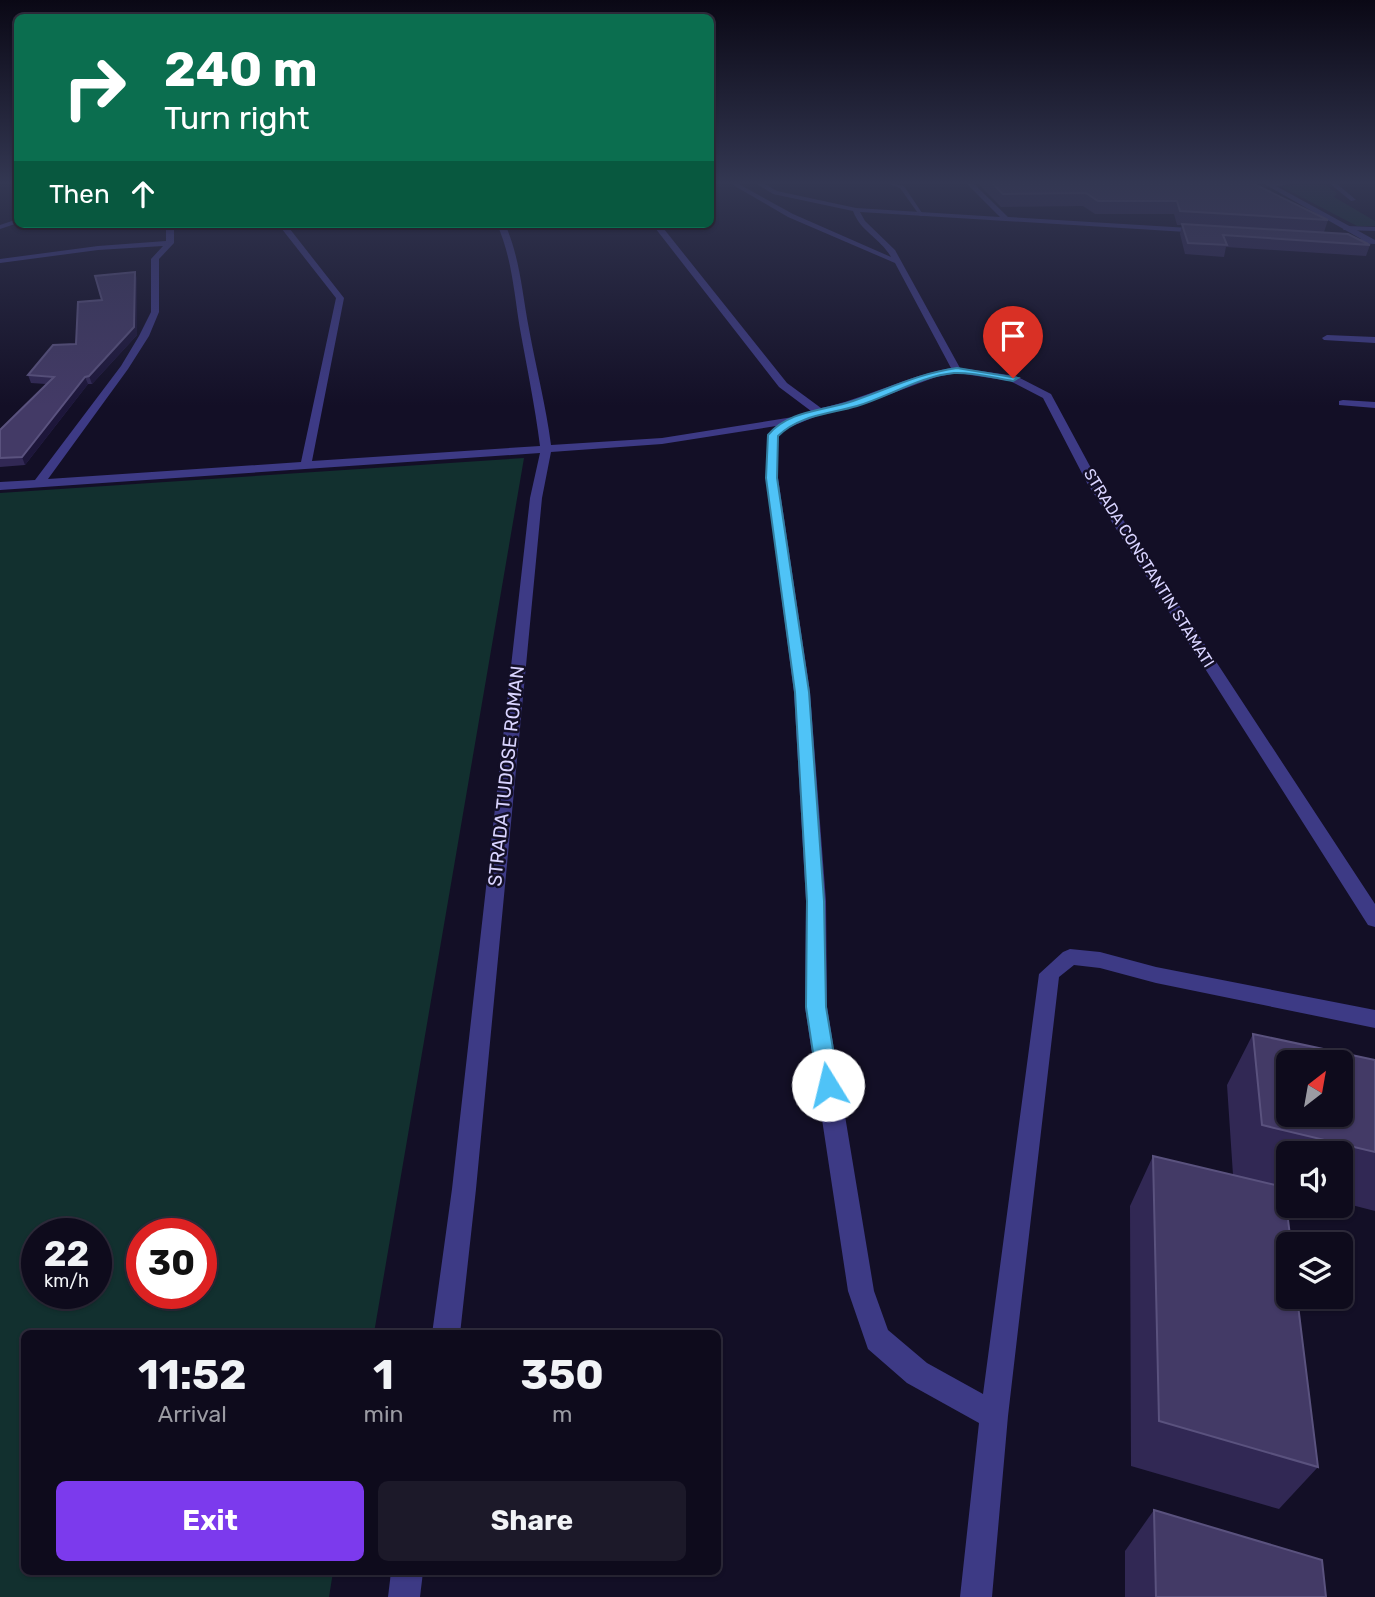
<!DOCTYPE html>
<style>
:root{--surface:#0e0b1c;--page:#1c1929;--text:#f1f3f6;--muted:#9b9ba3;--line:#2e2b3b;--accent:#7c3aed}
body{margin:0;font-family:Rubik,sans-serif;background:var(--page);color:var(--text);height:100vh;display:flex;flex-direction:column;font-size:26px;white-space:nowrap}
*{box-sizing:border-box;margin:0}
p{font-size:23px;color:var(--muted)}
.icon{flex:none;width:38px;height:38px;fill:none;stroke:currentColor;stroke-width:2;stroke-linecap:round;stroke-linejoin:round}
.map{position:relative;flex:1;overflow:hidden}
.details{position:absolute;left:21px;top:1330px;width:700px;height:245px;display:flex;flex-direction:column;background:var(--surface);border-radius:10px;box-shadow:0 2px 5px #0004,0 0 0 2px var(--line)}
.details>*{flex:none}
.guide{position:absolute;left:14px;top:14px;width:700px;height:214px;border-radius:10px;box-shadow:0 2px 5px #0004,0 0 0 2px var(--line);background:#0b6e4f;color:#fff;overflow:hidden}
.needle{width:46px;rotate:31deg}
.controls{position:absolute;left:1276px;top:1050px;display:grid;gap:14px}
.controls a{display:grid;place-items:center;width:77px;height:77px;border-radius:10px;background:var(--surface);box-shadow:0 2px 5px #0004,0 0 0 2px var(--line);font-size:35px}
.speed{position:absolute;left:21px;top:1218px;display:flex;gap:14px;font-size:35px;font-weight:700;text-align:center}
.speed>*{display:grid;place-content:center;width:91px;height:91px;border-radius:50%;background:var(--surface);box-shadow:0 2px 5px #0004,0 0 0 2px var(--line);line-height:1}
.speed small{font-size:18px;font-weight:400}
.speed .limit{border:10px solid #d22;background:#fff;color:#111}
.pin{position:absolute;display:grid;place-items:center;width:60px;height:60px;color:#fff;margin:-72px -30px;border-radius:50% 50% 50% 0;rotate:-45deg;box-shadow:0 0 7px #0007}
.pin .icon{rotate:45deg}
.me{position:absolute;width:77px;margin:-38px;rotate:351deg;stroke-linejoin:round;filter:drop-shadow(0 0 5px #0008)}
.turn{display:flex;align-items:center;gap:24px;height:147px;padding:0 35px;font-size:32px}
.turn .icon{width:91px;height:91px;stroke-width:2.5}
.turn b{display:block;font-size:49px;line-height:60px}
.then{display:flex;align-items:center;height:66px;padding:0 35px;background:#0003;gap:14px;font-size:26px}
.eta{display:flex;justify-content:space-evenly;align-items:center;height:119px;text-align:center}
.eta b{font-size:42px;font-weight:700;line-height:49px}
.button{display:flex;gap:14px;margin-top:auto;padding:14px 35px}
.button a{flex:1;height:80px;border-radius:10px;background:var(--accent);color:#fff;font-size:28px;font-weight:700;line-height:80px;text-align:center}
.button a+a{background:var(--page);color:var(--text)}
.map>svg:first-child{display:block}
</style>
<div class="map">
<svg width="1375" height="1597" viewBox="0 0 1375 1597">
<rect width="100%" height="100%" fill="#130f26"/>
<!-- green -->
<g fill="#12302f" fill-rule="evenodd">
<polygon points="1311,183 1327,186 1337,193 1334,197 1375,221 1375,226 1357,226 1282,187"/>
<path d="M524 458 374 1333 24 1334V1572H333L329 1597H0V493ZM37 1234H96V1293H37ZM142 1234H201V1293H142Z"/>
</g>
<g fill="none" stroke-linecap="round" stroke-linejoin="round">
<!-- service -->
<g fill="#3d3a85" fill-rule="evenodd">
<polygon points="883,182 904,186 924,216 920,216 900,188"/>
<polygon points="1346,226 1375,227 1375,231 1343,230"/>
<polygon points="1327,335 1375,337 1375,343 1324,340 1322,338"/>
<polygon points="1343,400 1375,402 1375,408 1339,405 1339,401"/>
</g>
<!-- minor -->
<g fill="#3d3a85" fill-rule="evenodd">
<path d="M728 182H735L793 214 891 257C881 239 860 231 853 211L773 194 754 182H761L777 191 856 208 1000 217 966 183 972 182 1008 217 1206 229 1203 233 860 212 865 221 895 250 960 368 1016 376 1051 394 1099 483 1375 904V927L1368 925 1087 483 1043 398 1010 381 957 373 936 377 858 406 822 414 785 429 778 436V478L810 692 826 901 827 1007 874 1291 888 1330 927 1363 983 1394 1039 974 1063 952 1070 949 1100 952 1156 967 1375 1010V1028L1156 983 1100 968 1074 965 1059 977 1008 1416 992 1597H960L979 1423 907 1383 868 1349 848 1291 805 1007 806 901 794 692 766 478 768 435 776 426 662 444 551 452 542 498 476 1189 460 1334H432L452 1189 530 498 540 453 0 490V482L35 480 121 366 139 336 151 312V259L163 246 98 250 0 263V259L98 246 166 241V224H174V243L159 259V312L149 336 128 369 48 479 301 462 336 298 278 224H286L344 298 312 461 540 446C535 406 527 368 520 329 514 293 512 258 497 224H505C520 258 522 292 529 329 536 368 546 406 551 445L662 438 793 417 811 411 779 387 652 224H660L787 383 821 408C865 399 906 376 951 368L895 263 788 217Z"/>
<polygon points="1261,182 1306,182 1276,186 1375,240 1375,244 1336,242 1339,238 1361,239"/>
<polygon points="1328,182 1335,182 1356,200 1351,201"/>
<polygon points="18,219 18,223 0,229 0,225"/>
<polygon points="391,1572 423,1572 420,1597 388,1597"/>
</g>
</g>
<!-- wall -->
<g fill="#312854">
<polygon points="976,182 1250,182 1328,220 1324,232 1370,245 1366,256 1226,247 1224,257 1185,254 1180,234 1182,225 1177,225 1174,214 1095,214 1083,206 1001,207"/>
<polygon points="137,278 137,335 92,384 88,384 25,465 0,467 0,430 46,384 31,383 28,375 76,344 102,300"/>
<polygon points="1253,1034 1375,1060 1375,1211 1340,1202 1340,1153 1288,1153 1288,1189 1284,1188 1318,1467 1279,1509 1131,1466 1130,1206 1153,1156 1233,1175 1227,1085"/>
<polygon points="1154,1510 1326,1597 1125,1597 1125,1551"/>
</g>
<!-- shaded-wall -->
<g fill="#1d163a">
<polygon points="135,272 137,278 137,335 92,384 89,376"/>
<polygon points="85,377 88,384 25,465 22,457"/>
</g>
<!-- building -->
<g fill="#433a66" stroke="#5a527e" stroke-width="2" fill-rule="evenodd">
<polygon points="991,182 1250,182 1328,220 1180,211 1177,201 1098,201 1086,193 1003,194"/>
<polygon points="1182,224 1348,234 1370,245 1223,235 1227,245 1188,243"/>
<polygon points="135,272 134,327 89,376 85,377 22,457 0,458 0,430 54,377 28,375 53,345 76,344 78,302 102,300 95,276"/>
<path d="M1253 1034 1375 1060V1152L1262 1125ZM1288 1062H1340V1115H1288Z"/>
<polygon points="1153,1156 1284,1187 1291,1244 1288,1244 1288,1297 1297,1297 1318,1467 1159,1421"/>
<polygon points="1154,1510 1322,1560 1326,1597 1156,1597"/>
</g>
<!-- sky -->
<linearGradient id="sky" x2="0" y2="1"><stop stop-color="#0a0815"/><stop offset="0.45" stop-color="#333752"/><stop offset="1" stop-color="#333752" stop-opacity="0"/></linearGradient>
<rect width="1375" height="406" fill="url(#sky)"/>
<!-- route -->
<path fill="#4fc3f7" stroke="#337fa1" stroke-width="2" d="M957 368 1018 378 1013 381C995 378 973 372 954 373 921 376 890 396 857 406 830 414 799 415 778 436L777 478 809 692 824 901 826 1007 839 1085 836 1091 828 1093 821 1091 818 1085 806 1007 807 901 795 692 766 478 768 435C789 410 824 411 853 401 888 389 920 373 957 368Z"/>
<g text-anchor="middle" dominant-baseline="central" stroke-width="5" stroke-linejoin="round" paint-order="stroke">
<!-- far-street labels -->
<g font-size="16" fill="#d9d4ff" stroke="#130f26">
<text transform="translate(1149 568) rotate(58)">STRADA CONSTANTIN STAMATI</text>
</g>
<!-- street labels -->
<g font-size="19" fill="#d9d4ff" stroke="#130f26">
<text transform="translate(506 776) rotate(-84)">STRADA TUDOSE ROMAN</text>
</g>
</g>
</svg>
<div class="controls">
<a><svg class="needle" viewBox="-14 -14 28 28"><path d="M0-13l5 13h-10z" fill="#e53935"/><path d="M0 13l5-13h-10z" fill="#9b9ba3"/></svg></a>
<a><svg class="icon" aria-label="sound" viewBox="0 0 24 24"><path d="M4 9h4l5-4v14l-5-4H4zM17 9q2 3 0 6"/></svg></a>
<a><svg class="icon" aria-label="layers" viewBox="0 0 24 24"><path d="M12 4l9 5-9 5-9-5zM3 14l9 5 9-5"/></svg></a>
</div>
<div class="speed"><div>22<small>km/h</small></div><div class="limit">30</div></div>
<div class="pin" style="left:1013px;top:378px;background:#d93025"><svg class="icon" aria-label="arrive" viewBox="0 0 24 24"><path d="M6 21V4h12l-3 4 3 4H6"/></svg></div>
<svg class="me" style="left:828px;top:1085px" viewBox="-20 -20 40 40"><circle r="19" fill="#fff"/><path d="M0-13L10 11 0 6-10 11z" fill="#4fc3f7"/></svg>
<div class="guide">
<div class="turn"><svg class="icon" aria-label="right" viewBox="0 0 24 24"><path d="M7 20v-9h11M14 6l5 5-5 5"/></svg><div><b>240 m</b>Turn right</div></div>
<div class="then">Then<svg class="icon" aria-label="ahead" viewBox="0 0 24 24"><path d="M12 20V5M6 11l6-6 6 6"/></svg></div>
</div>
<section class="details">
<div class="eta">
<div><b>11:52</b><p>Arrival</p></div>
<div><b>1</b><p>min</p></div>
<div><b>350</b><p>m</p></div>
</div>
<div class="button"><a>Exit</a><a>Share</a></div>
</section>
</div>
